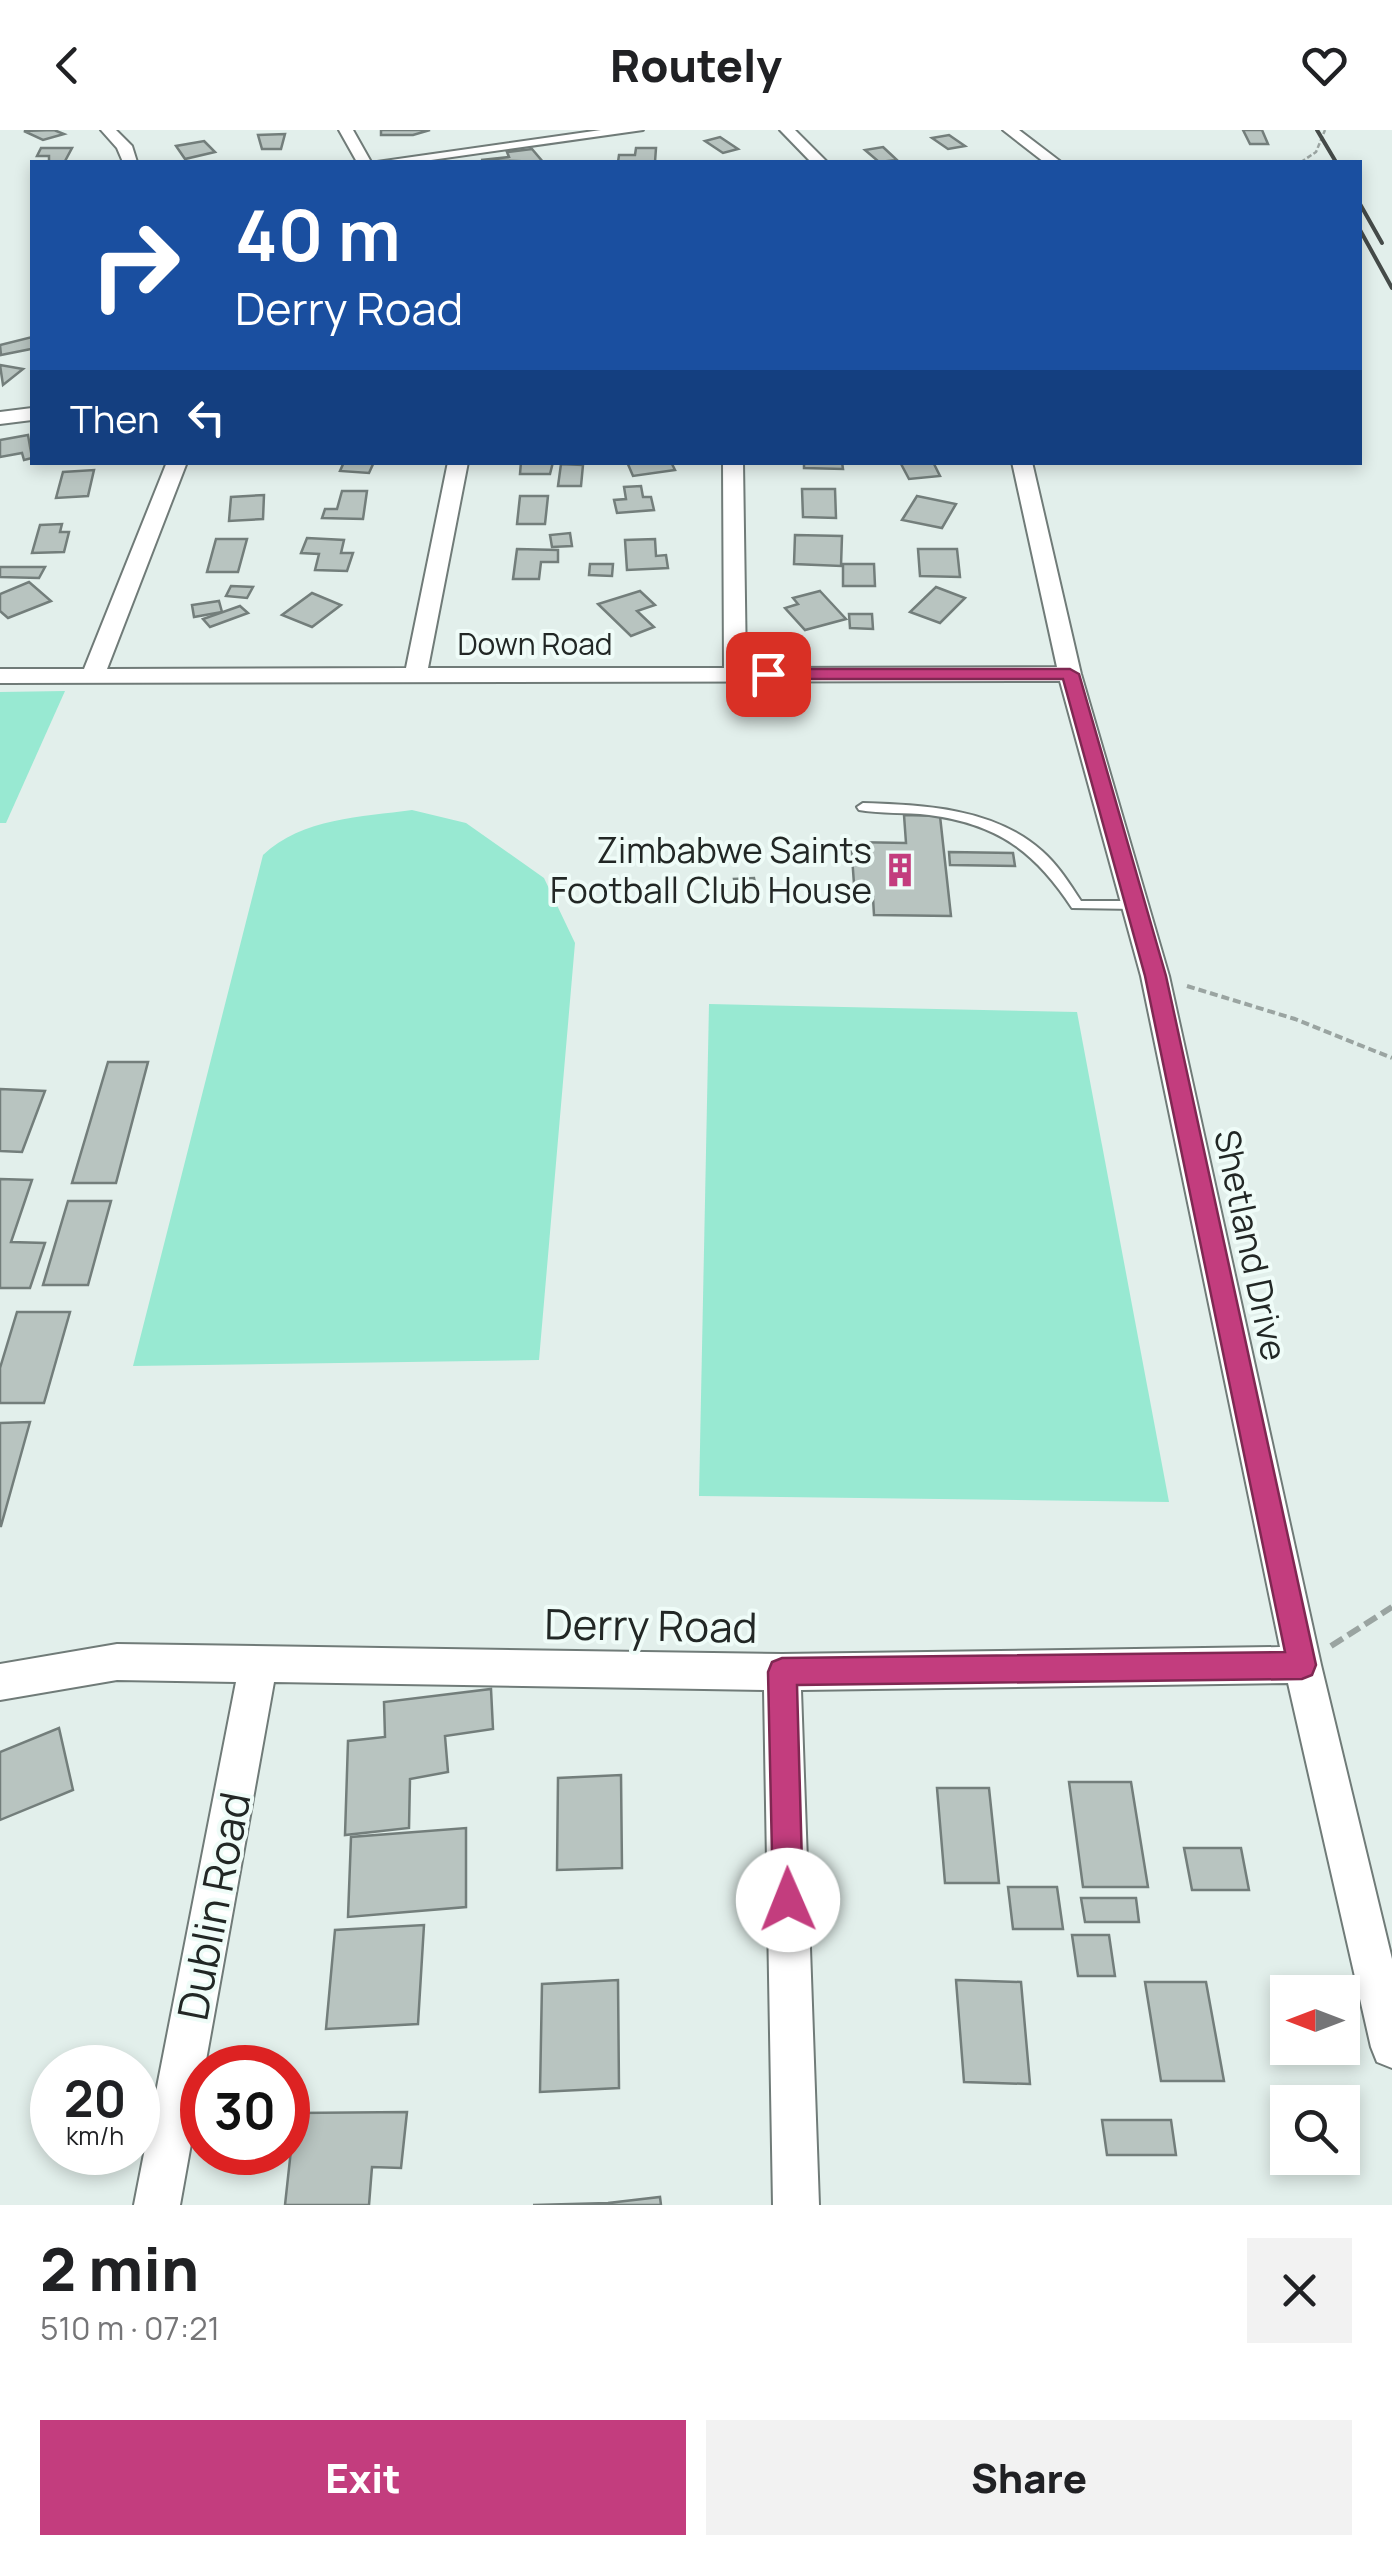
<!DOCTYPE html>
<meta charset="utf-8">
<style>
:root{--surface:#fff;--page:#f2f2f2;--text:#202124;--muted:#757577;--accent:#c33d7e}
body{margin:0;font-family:Manrope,sans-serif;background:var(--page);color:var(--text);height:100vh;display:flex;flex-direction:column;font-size:38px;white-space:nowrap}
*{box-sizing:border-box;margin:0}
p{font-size:32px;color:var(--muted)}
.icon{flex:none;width:55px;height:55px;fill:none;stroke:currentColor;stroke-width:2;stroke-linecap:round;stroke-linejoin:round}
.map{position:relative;height:2075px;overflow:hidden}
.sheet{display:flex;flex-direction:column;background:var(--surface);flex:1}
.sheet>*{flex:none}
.top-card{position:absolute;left:30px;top:30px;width:1332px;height:305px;border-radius:0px;box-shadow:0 5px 15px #0003;background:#1a4fa0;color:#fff;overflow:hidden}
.needle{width:65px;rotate:270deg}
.tools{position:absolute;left:1270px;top:1845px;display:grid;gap:20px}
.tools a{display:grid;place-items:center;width:90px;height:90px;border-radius:0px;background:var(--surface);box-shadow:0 5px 15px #0003;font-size:50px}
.speed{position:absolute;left:30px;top:1915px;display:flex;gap:20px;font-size:50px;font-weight:700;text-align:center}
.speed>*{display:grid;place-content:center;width:130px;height:130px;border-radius:50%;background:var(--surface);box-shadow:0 5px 15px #0003;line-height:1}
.speed small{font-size:25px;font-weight:400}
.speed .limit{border:15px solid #d22;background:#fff;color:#111}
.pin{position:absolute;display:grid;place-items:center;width:85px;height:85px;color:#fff;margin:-42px;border-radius:20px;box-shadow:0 5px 15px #0006}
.me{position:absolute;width:110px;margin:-55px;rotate:359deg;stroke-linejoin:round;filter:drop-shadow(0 0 8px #0008)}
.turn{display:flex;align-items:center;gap:35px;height:210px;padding:0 40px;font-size:45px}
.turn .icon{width:130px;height:130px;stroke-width:2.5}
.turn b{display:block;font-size:70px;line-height:85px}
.then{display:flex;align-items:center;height:95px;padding:0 40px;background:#0003;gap:20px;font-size:38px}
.round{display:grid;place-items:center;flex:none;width:105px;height:105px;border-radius:0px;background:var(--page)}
.head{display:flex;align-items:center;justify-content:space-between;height:170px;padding:0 40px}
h1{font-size:60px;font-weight:800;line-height:75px}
.primary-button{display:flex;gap:20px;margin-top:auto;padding:20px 40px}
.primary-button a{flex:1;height:115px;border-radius:0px;background:var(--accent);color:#fff;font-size:40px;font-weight:800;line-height:115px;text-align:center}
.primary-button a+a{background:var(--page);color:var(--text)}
header{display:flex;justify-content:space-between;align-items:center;height:130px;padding:0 40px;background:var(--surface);font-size:45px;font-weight:800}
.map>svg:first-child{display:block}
</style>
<header><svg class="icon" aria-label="back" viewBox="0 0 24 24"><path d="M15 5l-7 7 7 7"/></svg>Routely<svg class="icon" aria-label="heart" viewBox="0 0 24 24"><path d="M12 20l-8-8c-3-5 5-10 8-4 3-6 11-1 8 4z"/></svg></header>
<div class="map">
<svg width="1392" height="2075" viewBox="0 0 1392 2075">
<rect width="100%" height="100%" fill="#e2efeb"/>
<!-- green -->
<g fill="#98e9d2">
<polygon points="65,561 6,693 0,693 0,562"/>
<path d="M412 680 466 693 544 748 575 813 539 1230 133 1236 263 725C302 688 362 687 412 680Z"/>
<polygon points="709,874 1077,882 1169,1372 699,1366"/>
</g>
<!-- building -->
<g fill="#b8c4c0" stroke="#737e7b" stroke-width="2.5">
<polygon points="54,0 64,4 43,10 24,1"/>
<polygon points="381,0 430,0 413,5 381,5"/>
<polygon points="1243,0 1262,0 1268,14 1250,14"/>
<polygon points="285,4 281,19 262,19 258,5"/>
<polygon points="949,5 965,16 948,19 932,8"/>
<polygon points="720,7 738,19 723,23 705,11"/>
<polygon points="204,11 215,22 185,29 176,16"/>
<polygon points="883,17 897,30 879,32 865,20"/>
<polygon points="41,18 72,18 65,31 54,32 49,32 49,26 37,26"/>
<polygon points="636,18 656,18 655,32 618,32 619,25 635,25"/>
<polygon points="532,19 543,32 481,30 509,27 507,22"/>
<polygon points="32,207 32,223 31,219 1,225 0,215"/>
<polygon points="0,235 23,239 3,255"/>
<polygon points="28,305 32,328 24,330 22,323 0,327 0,310"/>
<polygon points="344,332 374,332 369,343 340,341"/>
<polygon points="521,332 553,332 550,344 520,344"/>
<polygon points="627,332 671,332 675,340 633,346"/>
<polygon points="804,332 842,332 843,339 804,338"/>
<polygon points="900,332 933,332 940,346 909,349"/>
<polygon points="561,334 583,335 581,356 558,356"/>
<polygon points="94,340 88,366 56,368 63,342"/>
<polygon points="641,356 643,367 651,367 654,380 617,383 614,370 626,369 624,357"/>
<polygon points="802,359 835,359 836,388 803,387"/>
<polygon points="342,361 367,361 363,389 322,388 325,379 337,379"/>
<polygon points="264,365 263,389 229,391 231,367"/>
<polygon points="520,366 548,366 545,394 517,394"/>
<polygon points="917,366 956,374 942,398 902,390"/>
<polygon points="62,394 60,402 69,402 64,422 32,423 40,395"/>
<polygon points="570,403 572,416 552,417 550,405"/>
<polygon points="795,405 842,406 841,436 794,434"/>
<polygon points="307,408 344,410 341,423 353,423 347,441 315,440 319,424 301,423"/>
<polygon points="216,409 247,409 238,442 207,442"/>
<polygon points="655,409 656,426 666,425 668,438 627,440 625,410"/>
<polygon points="517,419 558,420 558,432 541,432 539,449 513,449"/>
<polygon points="918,419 957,419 960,447 920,446"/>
<polygon points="590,434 613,434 612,446 589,445"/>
<polygon points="843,434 874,434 875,456 843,456"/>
<polygon points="0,437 45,437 39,448 0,447"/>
<polygon points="29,452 51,471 8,488 0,481 0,464"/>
<polygon points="231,456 253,457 247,468 226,466"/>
<polygon points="936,457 965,468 940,493 910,482"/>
<polygon points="640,461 655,475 637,481 654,497 631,506 598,474"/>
<polygon points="820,461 846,489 805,500 785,478 798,474 793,468"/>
<polygon points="312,463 341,475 312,497 282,485"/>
<polygon points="219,471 222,482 194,487 192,475"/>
<polygon points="240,476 248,483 210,497 203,489"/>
<polygon points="849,484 872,484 873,499 850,498"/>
<polygon points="904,685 940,686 951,786 874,785 873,768 855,768 851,712 906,713"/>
<polygon points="949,722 1013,723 1015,736 950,735"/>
<polygon points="754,748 756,758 736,760 734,749"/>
<polygon points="108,932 148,932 116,1053 72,1053"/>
<polygon points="0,959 45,961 22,1022 0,1021"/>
<polygon points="0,1049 32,1050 11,1112 45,1113 30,1158 0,1158"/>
<polygon points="68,1071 111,1071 88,1155 43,1155"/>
<polygon points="17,1182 70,1182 44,1273 0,1273 0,1238"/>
<polygon points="30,1292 1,1396 0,1396 0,1293"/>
<polygon points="491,1559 493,1599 445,1606 448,1642 410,1649 409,1698 345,1705 348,1611 385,1607 384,1572"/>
<polygon points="59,1598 73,1660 0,1690 0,1622"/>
<polygon points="621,1645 622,1738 557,1740 558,1648"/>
<polygon points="1069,1652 1131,1652 1148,1757 1083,1757"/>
<polygon points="937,1658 989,1658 999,1753 945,1753"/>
<polygon points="466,1698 466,1777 348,1787 351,1707"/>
<polygon points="1184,1718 1241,1718 1249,1760 1192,1760"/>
<polygon points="1008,1757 1057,1757 1063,1799 1013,1799"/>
<polygon points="1081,1768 1136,1768 1139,1792 1085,1792"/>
<polygon points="424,1795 418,1894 326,1899 335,1800"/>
<polygon points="1072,1805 1109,1805 1115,1846 1078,1846"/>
<polygon points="618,1850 619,1958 540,1962 542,1854"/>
<polygon points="956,1850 1021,1852 1030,1954 964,1952"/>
<polygon points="1145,1852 1206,1852 1224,1951 1161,1951"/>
<polygon points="407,1982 401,2038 372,2037 369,2075 285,2075 295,1983"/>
<polygon points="1102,1990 1171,1990 1176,2025 1107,2025"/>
<polygon points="660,2067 661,2075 533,2075 608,2073"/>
</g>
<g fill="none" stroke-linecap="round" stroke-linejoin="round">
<!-- service casing -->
<g stroke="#707b78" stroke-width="4">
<path id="service" d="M863 673C924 675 994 678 1042 721 1058 735 1069 753 1081 771H1135L1142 775 1135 779 1072 778C1035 721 997 694 929 685 905 682 881 684 859 680L857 677Z"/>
</g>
<!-- minor casing -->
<g stroke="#707b78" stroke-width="4">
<g id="minor">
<polygon points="101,0 116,0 132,16 137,32 123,32 117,18"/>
<polygon points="339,0 353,0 371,32 357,32"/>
<polygon points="601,0 643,0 417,32 377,32"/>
<polygon points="780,0 795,0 827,32 811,32"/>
<polygon points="1003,0 1019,0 1061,32 1044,32"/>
<polygon points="32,278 32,290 0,294 0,282"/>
<polygon points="167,332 187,332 107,539 406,538 448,332 468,332 428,538 724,538 723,332 743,332 746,538 1057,537 1012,332 1032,332 1081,544 1169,846 1321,1535 1392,1829 1392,1938 1377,1932 1371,1917 1288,1553 801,1560 819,2075 773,2075 764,1560 274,1552 180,2075 134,2075 236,1552 117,1550 0,1570 0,1534 117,1514 782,1524 1280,1517 1141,846 1060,551 0,553 0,539 84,539"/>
</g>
</g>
<!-- path-far2 -->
<polyline stroke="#9aa4a1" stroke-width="2.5" stroke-dasharray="5 2.5" stroke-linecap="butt" points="1301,32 1316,22 1325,0"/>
<!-- path-far1 -->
<polyline stroke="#9aa4a1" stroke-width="4" stroke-dasharray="8 4" stroke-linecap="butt" points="1187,856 1295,889 1392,928"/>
<!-- path -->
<polyline stroke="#9aa4a1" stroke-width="6" stroke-dasharray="14 6" stroke-linecap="butt" points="1331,1516 1392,1477"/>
<!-- service -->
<use href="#service" fill="#fff" fill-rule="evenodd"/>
<!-- minor -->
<use href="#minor" fill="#fff" fill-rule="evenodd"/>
<!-- rail -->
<g stroke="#454b49" stroke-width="4">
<polyline points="1317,0 1336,32"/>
<polyline points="1360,74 1382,113"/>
<polyline points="1360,100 1392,158"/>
</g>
</g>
<!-- route -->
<polygon fill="#c33d7e" stroke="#7f2852" stroke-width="2.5" points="1070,539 1079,544 1166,846 1316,1535 1312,1545 1302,1549 797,1555 803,1770 799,1781 788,1786 777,1781 773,1770 768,1542 772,1532 782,1528 1285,1522 1145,846 1063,549 768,549 759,544 768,539"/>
<!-- icons -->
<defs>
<g id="building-bare" transform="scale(2.7)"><path d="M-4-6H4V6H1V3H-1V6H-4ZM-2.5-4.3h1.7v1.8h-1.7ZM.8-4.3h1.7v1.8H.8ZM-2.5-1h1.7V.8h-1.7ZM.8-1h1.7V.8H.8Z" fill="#c33d7e" stroke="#effcf8" stroke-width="2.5" paint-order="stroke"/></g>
</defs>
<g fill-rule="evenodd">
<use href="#building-bare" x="900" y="740"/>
</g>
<g text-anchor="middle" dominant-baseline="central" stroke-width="8" stroke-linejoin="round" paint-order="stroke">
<!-- far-street labels -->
<g font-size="30" fill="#222725" stroke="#effcf8">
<text x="535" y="513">Down Road</text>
</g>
<!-- poi labels -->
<g font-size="35" fill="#222725" stroke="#effcf8" text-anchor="end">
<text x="872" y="720">Zimbabwe Saints<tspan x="872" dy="40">Football Club House</tspan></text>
</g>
<!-- street labels -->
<g font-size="35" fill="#222725" stroke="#effcf8">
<text transform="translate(1251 1115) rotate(78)">Shetland Drive</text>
</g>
<!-- near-street labels -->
<g font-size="42" fill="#222725" stroke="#effcf8">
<text transform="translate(651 1495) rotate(1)">Derry Road</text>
<text transform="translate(213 1776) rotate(-79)">Dublin Road</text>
</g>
</g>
</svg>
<div class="tools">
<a><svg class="needle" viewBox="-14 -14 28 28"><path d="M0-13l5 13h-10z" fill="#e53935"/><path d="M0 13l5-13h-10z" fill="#757577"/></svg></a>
<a><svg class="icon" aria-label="search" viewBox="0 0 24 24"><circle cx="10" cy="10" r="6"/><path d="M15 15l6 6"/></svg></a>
</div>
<div class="speed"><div>20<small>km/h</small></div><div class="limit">30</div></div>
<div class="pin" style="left:768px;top:544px;background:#d93025"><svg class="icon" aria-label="arrive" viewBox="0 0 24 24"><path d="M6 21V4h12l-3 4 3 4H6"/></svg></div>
<svg class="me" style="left:788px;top:1770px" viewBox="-20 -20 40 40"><circle r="19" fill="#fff"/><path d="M0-13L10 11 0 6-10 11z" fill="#c33d7e"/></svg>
<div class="top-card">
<div class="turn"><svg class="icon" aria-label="right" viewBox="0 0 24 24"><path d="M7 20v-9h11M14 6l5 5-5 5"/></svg><div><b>40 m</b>Derry Road</div></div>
<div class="then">Then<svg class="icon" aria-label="left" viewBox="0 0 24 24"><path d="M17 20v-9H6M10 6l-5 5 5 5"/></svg></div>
</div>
</div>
<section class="sheet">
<div class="head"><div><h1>2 min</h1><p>510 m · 07:21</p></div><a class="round"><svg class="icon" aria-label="close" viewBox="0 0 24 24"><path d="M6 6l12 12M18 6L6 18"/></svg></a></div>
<div class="primary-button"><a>Exit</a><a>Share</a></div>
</section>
